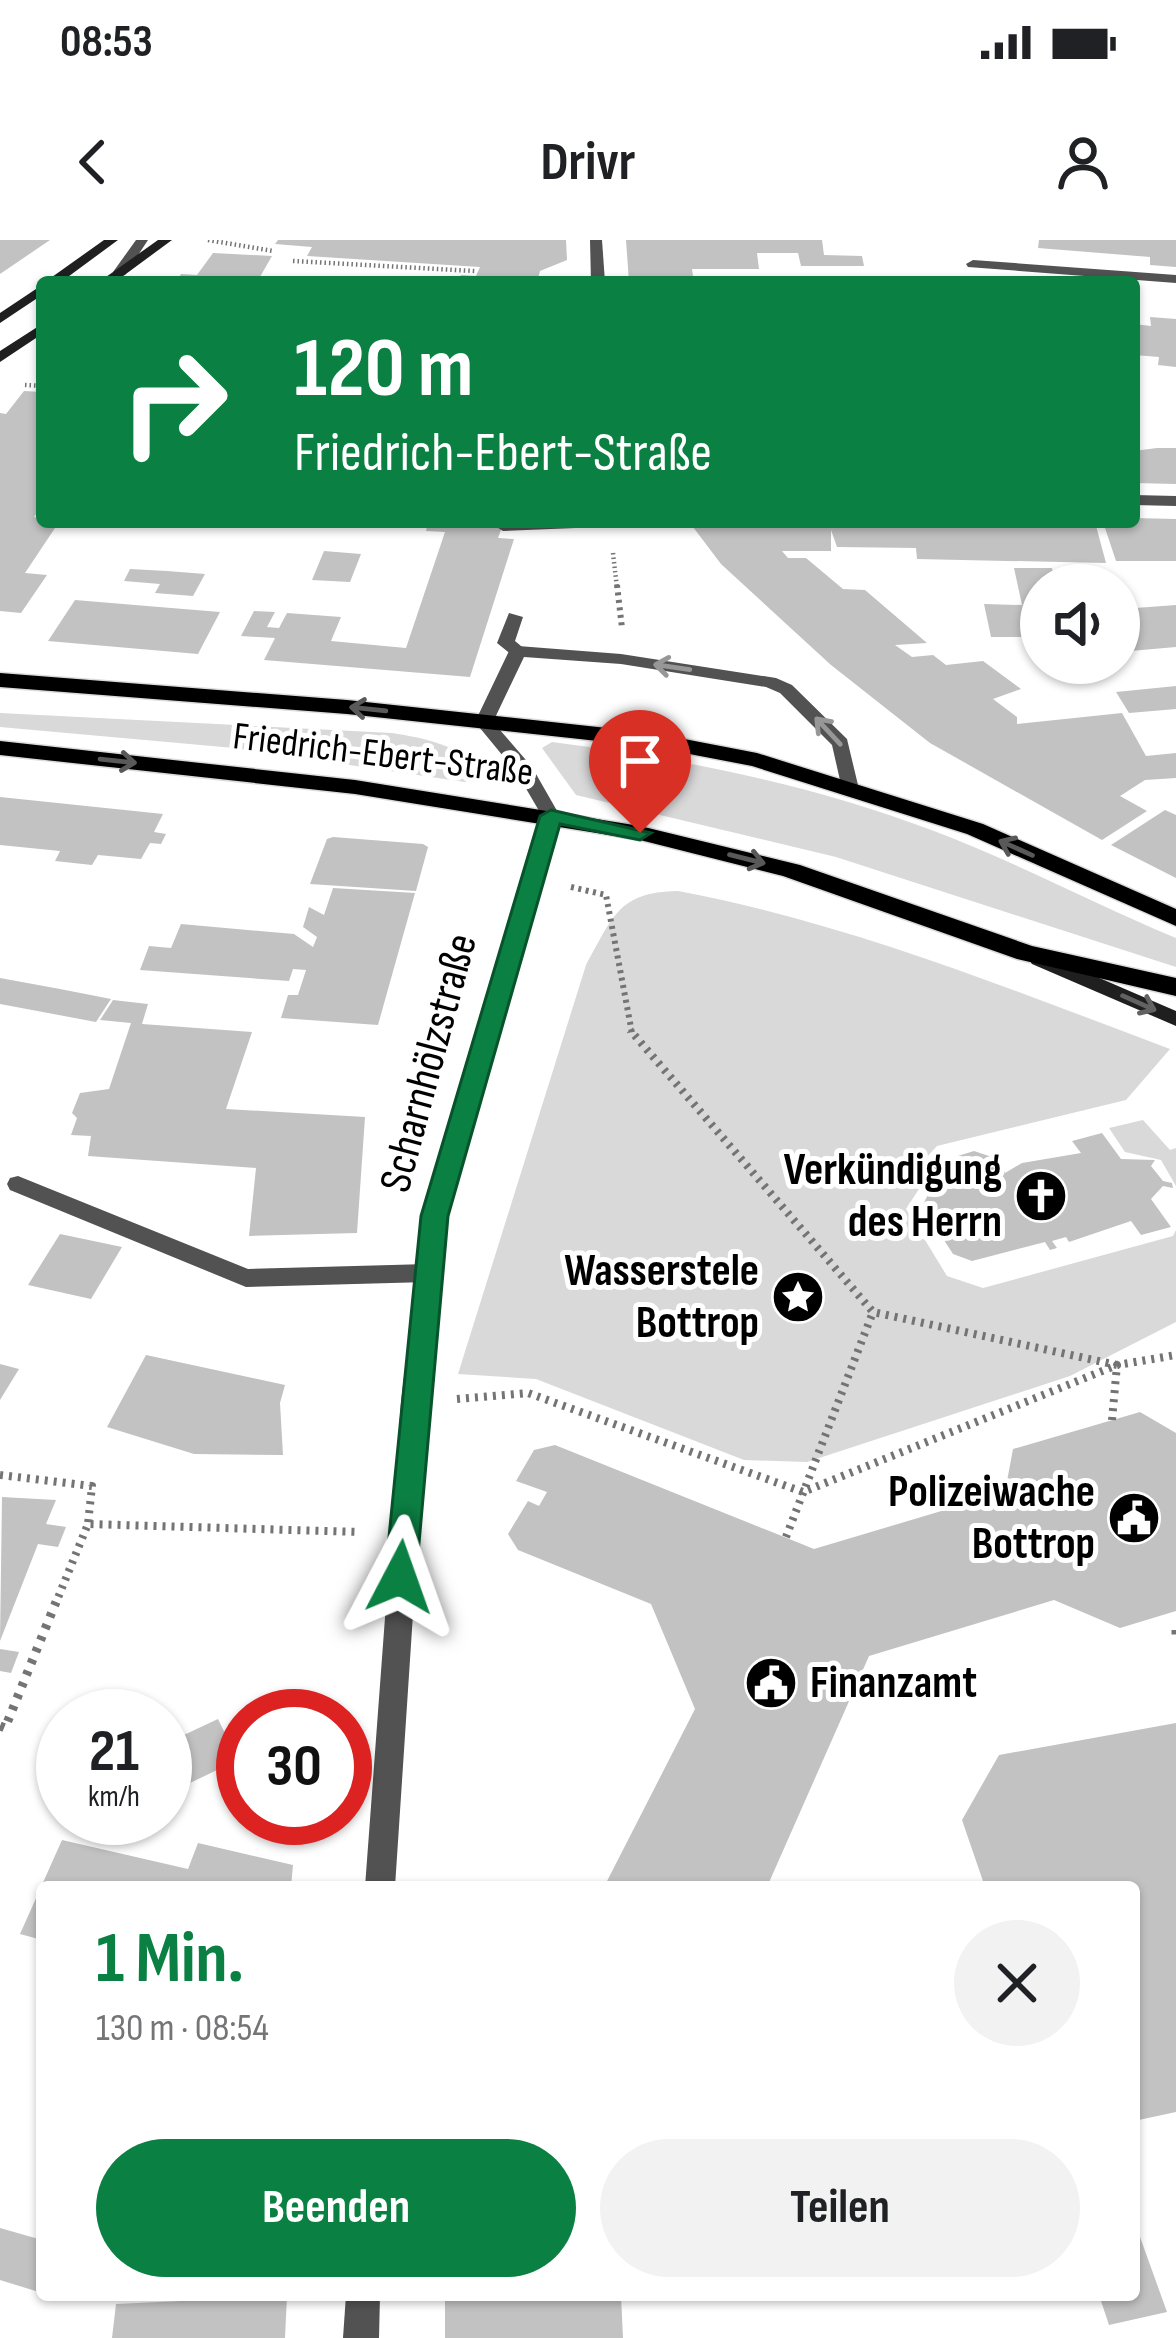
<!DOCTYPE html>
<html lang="de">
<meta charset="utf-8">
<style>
:root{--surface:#fff;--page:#f2f2f2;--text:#202124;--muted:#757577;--accent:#0b8043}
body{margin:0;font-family:"Sofia Sans Condensed",sans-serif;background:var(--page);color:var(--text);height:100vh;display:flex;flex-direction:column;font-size:45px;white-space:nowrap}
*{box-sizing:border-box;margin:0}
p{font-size:39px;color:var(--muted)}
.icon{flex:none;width:66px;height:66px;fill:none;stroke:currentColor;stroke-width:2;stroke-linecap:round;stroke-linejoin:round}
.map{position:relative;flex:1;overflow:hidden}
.sheet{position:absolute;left:36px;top:1641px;width:1104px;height:420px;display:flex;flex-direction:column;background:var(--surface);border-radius:12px;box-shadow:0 3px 9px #0004}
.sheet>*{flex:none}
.banner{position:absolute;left:36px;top:36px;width:1104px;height:252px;border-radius:12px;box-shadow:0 3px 9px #0004;background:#0b8043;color:#fff;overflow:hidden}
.controls{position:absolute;left:1020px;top:324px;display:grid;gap:24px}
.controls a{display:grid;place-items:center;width:120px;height:120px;border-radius:50%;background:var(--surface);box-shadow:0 3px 9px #0004;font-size:60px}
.speed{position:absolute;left:36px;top:1449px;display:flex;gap:24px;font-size:60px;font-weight:700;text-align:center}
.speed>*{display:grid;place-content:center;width:156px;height:156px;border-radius:50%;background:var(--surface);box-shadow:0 3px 9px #0004;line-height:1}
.speed small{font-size:30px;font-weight:400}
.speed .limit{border:18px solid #d22;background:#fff;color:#111}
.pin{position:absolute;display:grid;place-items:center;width:102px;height:102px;color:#fff;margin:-123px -51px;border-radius:50% 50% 50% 0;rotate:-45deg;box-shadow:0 0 12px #0007}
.pin .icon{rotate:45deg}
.me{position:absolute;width:132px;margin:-66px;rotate:4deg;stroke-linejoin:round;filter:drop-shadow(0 0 9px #0008)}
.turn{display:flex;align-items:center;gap:42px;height:252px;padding:0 60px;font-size:54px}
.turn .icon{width:156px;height:156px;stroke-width:2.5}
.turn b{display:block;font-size:84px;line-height:102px}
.round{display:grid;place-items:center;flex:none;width:126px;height:126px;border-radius:63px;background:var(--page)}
.head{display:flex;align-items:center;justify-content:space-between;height:204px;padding:0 60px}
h1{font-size:72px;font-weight:700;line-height:90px;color:var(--accent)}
.primary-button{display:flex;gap:24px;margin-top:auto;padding:24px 60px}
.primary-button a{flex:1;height:138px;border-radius:72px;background:var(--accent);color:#fff;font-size:48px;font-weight:700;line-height:138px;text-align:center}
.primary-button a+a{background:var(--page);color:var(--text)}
.status{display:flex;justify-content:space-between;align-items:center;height:84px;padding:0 60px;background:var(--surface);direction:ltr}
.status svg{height:33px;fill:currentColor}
header{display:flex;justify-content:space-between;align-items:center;height:156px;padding:0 60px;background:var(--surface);font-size:54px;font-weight:700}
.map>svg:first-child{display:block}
</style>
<div class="status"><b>08:53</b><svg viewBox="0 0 49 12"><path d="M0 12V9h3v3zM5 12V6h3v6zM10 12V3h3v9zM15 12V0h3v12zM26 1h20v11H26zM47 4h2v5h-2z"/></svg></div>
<header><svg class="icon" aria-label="back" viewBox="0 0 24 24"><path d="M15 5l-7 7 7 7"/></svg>Drivr<svg class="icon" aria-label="person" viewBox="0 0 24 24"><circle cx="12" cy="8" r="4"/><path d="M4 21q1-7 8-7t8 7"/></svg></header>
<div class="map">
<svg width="1176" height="2098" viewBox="0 0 1176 2098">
<rect width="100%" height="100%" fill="#fff"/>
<!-- green -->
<g fill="#d9d9d9">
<path d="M0 473 392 493C430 499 458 506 488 532V539L465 542 234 508 0 487Z"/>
<path d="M552 502C683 519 810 544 934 591 1016 622 1094 664 1176 698V727L836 617 576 555 542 508Z"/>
<path d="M678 651C846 682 1010 749 1170 809L1126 860 937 906 914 931 919 949 906 969 947 1036 983 1048 1173 996 1176 990V1082L1070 1136 807 1222 744 1220 536 1139 458 1134 586 725C613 677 618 652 678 651Z"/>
<polygon points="1143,880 1170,910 1176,908 1176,946 1161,920 1125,912 1109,888"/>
</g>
<!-- building -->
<g fill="#c2c2c2">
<polygon points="0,0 50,0 0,34"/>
<polygon points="278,0 566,0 567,20 540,31 537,42 457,42 461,35 476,36 480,27 307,16 312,7 275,4"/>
<polygon points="626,0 822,0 824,15 862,16 864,26 801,26 798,13 757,13 759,29 692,29 693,36 801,36 802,42 629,42"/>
<polygon points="1039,0 1176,0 1176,27 1150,25 1150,17 1038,8"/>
<polygon points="213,13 272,16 257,42 176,42 181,34 197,35"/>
<polygon points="1150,77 1176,79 1176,127 1158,125 1159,117 1134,115 1134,84 1151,86"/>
<polygon points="24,151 42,152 42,266 34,277 59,282 25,333 47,335 21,373 0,371 0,173 6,174"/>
<polygon points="1157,208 1176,208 1176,244 1134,243 1134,211"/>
<polygon points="1134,278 1176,279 1176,321 1116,321 1103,282"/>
<polygon points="428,282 504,282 498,298 514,299 470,437 264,420 275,398 241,396 254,371 275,372 267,387 279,388 287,373 341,377 331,401 406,408 445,292 426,291"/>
<polygon points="708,282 1095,282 1106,323 917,319 916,308 837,307 831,290 831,311 782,311 788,318 806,318 843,349 865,350 927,403 895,405 912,417 933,415 946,425 983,421 1021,449 993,459 1017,477 1017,484 1122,473 1146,516 1176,513 1176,538 1145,540 1120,556 1147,571 1102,600 930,503 831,425 721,324 693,287"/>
<polygon points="324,311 361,314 350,342 312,340"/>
<polygon points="1014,328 1052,328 1056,345 1041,345 1041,419 1035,420 1024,400 1030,397 991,397 984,364 1022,365"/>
<polygon points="130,329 167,331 205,334 193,356 155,353 160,344 124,341"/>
<polygon points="75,360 147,366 220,372 198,414 48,401"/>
<polygon points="1176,365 1176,407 1119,412 1119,392 1128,391 1122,369"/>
<polygon points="1176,446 1176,469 1129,473 1116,452"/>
<polygon points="0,557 163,574 154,592 166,594 161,604 150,603 141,619 98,615 92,625 55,621 60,611 0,605"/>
<polygon points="1165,570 1176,575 1176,638 1111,605"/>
<polygon points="333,597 423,604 428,607 416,651 310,644 327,599"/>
<polygon points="333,648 415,653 378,785 281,778 288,755 298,755 306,730 293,729 289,741 140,730 149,706 171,708 181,684 294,694 313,707 317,697 303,687 309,667 324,675"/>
<polygon points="0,738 60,749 111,759 96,782 0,764"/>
<polygon points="113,760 148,764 142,784 252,792 226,869 365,877 357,993 249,996 256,928 88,916 91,896 71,895 77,878 72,873 80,853 109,849 131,783 100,780"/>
<polygon points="1102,893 1121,919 1155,920 1151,926 1163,941 1172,943 1173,948 1163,946 1151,959 1171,987 1141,995 1131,981 1069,1002 1066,997 1052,1001 1057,1008 1050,1010 1045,1002 972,1021 953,1014 922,966 929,953 948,948 932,924 974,911 1001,920 1005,933 1022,923 1081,913 1072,901"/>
<polygon points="60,994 122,1007 91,1059 28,1045"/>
<polygon points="146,1115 285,1145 280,1163 283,1215 194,1214 107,1187"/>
<polygon points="0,1124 19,1129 0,1160"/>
<polygon points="1140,1172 1176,1193 1176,1371 1120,1388 1054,1360 869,1416 767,1647 604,1647 695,1469 651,1364 518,1310 508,1294 528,1261 539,1266 547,1252 516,1241 534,1210 555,1205 814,1309 1005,1252 1013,1209"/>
<polygon points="2,1257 56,1260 46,1284 66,1287 58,1307 38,1304 0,1401"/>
<polygon points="0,1409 19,1412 11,1433 0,1431"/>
<polygon points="218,1479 238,1520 190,1543 171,1501"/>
<polygon points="1176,1483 1176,1872 1134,1881 1134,1647 985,1647 962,1580 999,1515"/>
<polygon points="62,1600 188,1629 198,1603 293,1625 291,1647 42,1647 42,1700 20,1694"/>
<polygon points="1135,1983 1167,2072 1109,2085 1099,2055 1134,2055"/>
<polygon points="0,1988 42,2000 42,2053 0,2040"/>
<polygon points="445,2055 621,2055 623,2098 445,2098"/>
<polygon points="287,2056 285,2098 112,2098 116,2064"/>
</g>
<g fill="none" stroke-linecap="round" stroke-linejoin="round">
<!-- primary casing -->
<g stroke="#dbdbdb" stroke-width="3">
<g id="primary">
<polygon points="0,433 347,460 653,493 757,513 983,584 1176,669 1176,686 967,594 752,526 653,507 347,474 0,447"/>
<polygon points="0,501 355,540 640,586 800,625 1032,706 1176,738 1176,756 1017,719 783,636 640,600 355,554 0,515"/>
</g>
</g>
<!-- path-far3 -->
<g stroke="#747474" stroke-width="4.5" stroke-dasharray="1.5 3" stroke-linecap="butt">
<polyline points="208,0 273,11"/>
<polyline points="293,21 475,31"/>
<polyline points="25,145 42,146"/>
<polyline points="613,313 617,348"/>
</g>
<!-- path-far2 -->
<g stroke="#747474" stroke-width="6" stroke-dasharray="3 4.5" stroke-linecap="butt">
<polyline points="617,345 622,388"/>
<polyline points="571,647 606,655 632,793"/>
</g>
<!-- path-far1 -->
<g stroke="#747474" stroke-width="8" stroke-dasharray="3 6" stroke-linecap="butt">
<polyline points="457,1159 528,1153 803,1252 1117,1125 873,1072 630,790"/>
<polyline points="1112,1180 1117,1125 1176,1115"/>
<polyline points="0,1235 92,1246 88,1284"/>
<polyline points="786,1297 873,1072"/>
<polyline points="55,1365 88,1284 360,1292"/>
</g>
<!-- path -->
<g stroke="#747474" stroke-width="9" stroke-dasharray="4.5 8" stroke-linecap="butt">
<polyline points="1176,1390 1176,1398"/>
<polyline points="0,1486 5,1488 56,1362"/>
</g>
<!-- service -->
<g fill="#525252" fill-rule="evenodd">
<polygon points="136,0 148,0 125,35 115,35 113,32"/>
<polygon points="973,20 1176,35 1176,43 968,27 966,24"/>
<polygon points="500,282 608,282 600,287 503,291 495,286"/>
<polygon points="18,936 248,1029 428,1024 440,1033 428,1042 246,1047 10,950 7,944 10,938"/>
</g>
<!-- pedestrian -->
<g fill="#525252" fill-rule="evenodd">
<polygon points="590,0 602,0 605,42 591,42"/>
<polygon points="509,373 523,377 515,401 527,411 524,415 512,415 497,403"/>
</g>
<!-- minor -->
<g fill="#525252" fill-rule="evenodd">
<polygon points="1134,255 1176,256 1176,266 1134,265"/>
<polygon points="518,406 621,414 776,438 792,445 847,499 858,545 849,551 842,549 832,505 780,453 766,447 621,424 524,417 493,482 532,527 560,576 447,976 427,1162 395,1647 365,1647 401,1162 423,976 542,576 517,533 475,482 509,411"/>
<polygon points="346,2055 380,2055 379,2098 343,2098"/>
</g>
<!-- secondary -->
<g fill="#1f1f1f" fill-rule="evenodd">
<polygon points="104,0 118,0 61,42 45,42"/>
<polygon points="158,0 172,0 115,42 99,42"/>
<polygon points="42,45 42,55 0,83 0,73"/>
<polygon points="42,84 42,94 0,122 0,111"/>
<polygon points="1039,712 1176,771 1176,786 1032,724 1029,719"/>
</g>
<!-- primary -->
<use href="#primary" fill="#000" fill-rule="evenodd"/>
</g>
<!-- one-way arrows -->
<defs><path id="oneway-shaft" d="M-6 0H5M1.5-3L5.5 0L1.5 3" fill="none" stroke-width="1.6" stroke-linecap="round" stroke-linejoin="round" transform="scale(3)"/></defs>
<g stroke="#979797">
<use href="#oneway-shaft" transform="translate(672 427) rotate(-172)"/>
<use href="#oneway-shaft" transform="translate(828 491) rotate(-133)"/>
</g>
<g stroke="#595959">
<use href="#oneway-shaft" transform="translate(368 469) rotate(-174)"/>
<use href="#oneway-shaft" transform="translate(118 521) rotate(6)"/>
<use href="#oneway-shaft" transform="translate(1016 608) rotate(-156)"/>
<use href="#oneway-shaft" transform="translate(747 619) rotate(14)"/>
</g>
<use stroke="#626262" href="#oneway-shaft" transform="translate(1139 763) rotate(24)"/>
<!-- route -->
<polygon fill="#0b8043" stroke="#07532c" stroke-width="3" points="551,570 651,593 640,600 560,584 448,976 416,1337 400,1350 385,1337 421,976 540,576"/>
<!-- icons -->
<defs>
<g id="church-disc" transform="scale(2.7)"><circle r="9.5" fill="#000" stroke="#fff"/><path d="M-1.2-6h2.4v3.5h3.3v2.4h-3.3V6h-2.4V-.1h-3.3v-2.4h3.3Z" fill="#fff"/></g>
<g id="sight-disc" transform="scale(2.7)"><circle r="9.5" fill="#000" stroke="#fff"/><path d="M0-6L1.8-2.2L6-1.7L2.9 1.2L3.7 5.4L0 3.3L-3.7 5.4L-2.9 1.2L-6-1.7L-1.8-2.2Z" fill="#fff"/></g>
<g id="civic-disc" transform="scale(2.7)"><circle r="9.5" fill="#000" stroke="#fff"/><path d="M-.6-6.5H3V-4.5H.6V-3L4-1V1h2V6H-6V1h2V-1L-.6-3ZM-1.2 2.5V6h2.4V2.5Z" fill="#fff"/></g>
</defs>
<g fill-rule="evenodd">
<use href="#church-disc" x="1041" y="956"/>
<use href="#sight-disc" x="798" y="1057"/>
<use href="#civic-disc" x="1134" y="1278"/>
<use href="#civic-disc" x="771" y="1443"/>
</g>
<g text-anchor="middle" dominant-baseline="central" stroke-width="10" stroke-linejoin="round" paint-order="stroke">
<!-- far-street labels -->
<g font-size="39" fill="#000" stroke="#fff">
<text transform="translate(383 515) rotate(7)">Friedrich-Ebert-Straße</text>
</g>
<!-- street labels -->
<g font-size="45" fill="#000" stroke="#fff">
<text transform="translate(429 823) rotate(-75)">Scharnhölzstraße</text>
</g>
<!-- poi labels -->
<g font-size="45" font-weight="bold" fill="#000" stroke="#fff" text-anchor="end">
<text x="1002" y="930">Verkündigung<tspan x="1002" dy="52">des Herrn</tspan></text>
<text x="759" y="1031">Wasserstele<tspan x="759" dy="52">Bottrop</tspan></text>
<text x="1095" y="1252">Polizeiwache<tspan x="1095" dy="52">Bottrop</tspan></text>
<text x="810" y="1443" text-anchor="start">Finanzamt</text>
</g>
</g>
</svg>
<div class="controls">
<a><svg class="icon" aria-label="sound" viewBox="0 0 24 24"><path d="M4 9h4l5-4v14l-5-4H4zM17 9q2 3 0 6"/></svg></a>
</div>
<div class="speed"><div>21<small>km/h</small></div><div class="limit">30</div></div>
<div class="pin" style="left:640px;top:593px;background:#d93025"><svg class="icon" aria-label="arrive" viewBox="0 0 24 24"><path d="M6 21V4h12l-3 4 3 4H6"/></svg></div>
<svg class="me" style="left:400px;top:1337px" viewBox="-20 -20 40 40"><path d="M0-17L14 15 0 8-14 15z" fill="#0b8043" stroke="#fff" stroke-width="4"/></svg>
<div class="banner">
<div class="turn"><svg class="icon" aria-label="right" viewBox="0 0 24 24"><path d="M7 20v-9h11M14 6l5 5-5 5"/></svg><div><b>120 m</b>Friedrich-Ebert-Straße</div></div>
</div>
<section class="sheet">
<div class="head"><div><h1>1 Min.</h1><p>130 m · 08:54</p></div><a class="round"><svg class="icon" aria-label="close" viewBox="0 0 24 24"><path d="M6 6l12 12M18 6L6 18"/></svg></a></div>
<div class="primary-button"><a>Beenden</a><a>Teilen</a></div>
</section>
</div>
